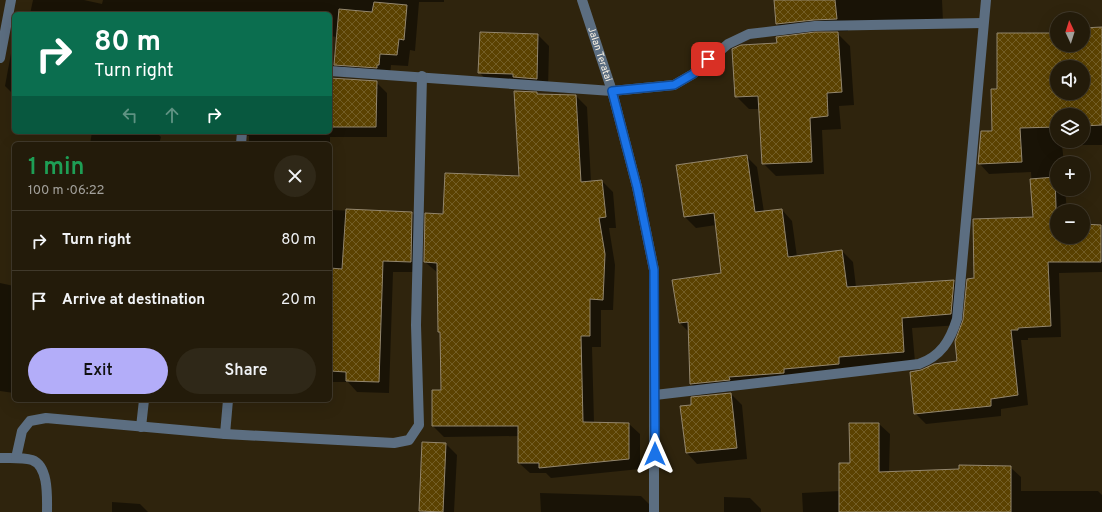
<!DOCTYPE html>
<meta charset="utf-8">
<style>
:root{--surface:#231b0a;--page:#2f2818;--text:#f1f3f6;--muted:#a3a19c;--line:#40392b;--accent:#b3adf9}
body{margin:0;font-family:Overpass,sans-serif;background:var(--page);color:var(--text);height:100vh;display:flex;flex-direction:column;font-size:15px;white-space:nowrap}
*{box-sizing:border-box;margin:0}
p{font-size:13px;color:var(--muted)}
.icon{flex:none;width:22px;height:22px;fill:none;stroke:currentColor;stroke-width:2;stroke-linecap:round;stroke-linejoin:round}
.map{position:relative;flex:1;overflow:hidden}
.details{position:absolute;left:12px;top:142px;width:320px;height:260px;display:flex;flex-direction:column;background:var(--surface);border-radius:6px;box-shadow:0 4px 16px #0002,0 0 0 1px var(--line)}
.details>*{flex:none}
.guide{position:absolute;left:12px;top:12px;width:320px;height:122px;border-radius:6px;box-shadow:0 4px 16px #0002,0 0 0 1px var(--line);background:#0b6e4f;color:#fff;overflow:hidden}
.needle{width:26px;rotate:356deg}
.controls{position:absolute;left:1050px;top:12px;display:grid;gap:8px}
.controls a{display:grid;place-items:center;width:40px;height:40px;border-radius:50%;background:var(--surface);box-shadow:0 4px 16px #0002,0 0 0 1px var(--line);font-size:20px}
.pin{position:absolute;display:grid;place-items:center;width:34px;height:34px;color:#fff;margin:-17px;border-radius:8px;box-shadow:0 2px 6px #0006}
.me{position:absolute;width:44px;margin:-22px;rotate:0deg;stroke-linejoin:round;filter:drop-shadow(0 0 3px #0008)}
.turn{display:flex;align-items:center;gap:14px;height:84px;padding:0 16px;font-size:18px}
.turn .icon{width:52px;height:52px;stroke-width:2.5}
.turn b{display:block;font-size:28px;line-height:34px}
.lanes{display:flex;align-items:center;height:38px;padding:0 16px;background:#0003;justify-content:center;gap:20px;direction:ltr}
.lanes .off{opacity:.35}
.round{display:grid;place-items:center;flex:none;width:42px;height:42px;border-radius:21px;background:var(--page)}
.summary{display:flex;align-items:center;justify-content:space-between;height:68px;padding:0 16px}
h1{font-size:24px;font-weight:600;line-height:30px;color:#1e9e55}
.action{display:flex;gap:8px;margin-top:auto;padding:8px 16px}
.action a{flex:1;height:46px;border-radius:24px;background:var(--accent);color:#111;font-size:16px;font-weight:600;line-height:46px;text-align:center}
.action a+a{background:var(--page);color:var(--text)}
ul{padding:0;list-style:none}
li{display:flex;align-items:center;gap:12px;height:60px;padding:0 16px;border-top:1px solid var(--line)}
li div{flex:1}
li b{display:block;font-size:15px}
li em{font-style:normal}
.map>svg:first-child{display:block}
</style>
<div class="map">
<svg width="1102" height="512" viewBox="0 0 1102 512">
<defs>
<pattern id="building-cross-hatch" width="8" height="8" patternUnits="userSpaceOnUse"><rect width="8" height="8" fill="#5b4201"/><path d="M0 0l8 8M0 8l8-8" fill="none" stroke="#735e26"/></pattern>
</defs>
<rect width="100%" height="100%" fill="#2f240d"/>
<!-- shadow -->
<g fill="#0007" fill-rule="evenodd">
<polygon points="33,0 84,0 102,4 103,0 444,0 444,2 419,2 415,51 410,50 408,66 391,65 390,76 346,76 335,64 337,37 330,36 330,14 30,14"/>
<polygon points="775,0 942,0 943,22 848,26 848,31 819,32 820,33 837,33 850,46 854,105 839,106 841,129 822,130 824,174 776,176 763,163 759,109 749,109 736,96 778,44 789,37 777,24"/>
<path d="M1102 28V145H1062L1064 163H1057V189H1065L1067 211H1057V237H1083V225L1101 226 1102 272 1059 273 1061 337 1028 338V340H1021L1028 405 1001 409V416L926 424 915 413 958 362 964 320 975 279 1034 218 1031 172 989 174 979 163 993 132 998 90 1057 34V29V45H1083V29ZM1057 67H1083V93H1057ZM1057 115H1083V141H1057Z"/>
<polygon points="538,35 549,46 548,90 490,84 480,73"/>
<polygon points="12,48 14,48 14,95 5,86"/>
<polygon points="330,77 376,82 387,93 387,137 330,137 330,144 249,144 249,136 204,132 330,132"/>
<polygon points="536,93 538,95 576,96 587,107 591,182 602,181 613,192 616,228 609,228 615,265 613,310 601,310 601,347 592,347 594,423 629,424 640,434 640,469 551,478 546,473 530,473 519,463 519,436 444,437 433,426 442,391 441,334 439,331 438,273 425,262 444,215 520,177"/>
<polygon points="92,132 156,132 161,137 159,144 90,144"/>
<polygon points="746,156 757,167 764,212 782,210 792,221 797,257 842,251 853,262 856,287 954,281 964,291 961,325 912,328 915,362 795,379 795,384 740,388 740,390 702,395 691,384 689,332 680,323 674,281 722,274 716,225 696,228 685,217"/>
<polygon points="330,210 412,213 423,224 422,272 393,272 389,393 357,392 348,382 330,382"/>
<polygon points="0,283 14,286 14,393 0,391"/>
<polygon points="731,394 742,405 747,459 697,464 687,453 692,406"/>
<polygon points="161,400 190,400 190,403"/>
<polygon points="879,424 890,434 889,472 1010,467 1021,477 1021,491 1098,491 1102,495 1102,512 803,512 802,493 840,491 851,464"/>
<polygon points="423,443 446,444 457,455 454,512 421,512 420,510"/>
<polygon points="540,493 641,496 651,506 651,512 541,512"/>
<polygon points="724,497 750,498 761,509 761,512 724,512"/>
<polygon points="112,502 140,504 148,512 112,512"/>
</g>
<!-- building -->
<g fill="url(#building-cross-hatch)" stroke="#93866d" fill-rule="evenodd">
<polygon points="774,0 835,0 837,19 814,20 776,24"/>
<polygon points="374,2 407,5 404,40 399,39 397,55 380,54 379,65 377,65 377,68 334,65 339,9 372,12"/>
<path d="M1102 27V125L1083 126V115H1057V127L1020 128 1022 162 978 164 981 131H992L991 89H997V33H1056L1057 28V45H1083V28ZM1057 67H1083V93H1057Z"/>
<polygon points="480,32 538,34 537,79 513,77 513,74 478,73"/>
<polygon points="815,32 838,32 842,92 827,93 828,116 810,118 812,162 762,164 758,96 735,97 732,49 741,45 777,43 776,37"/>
<polygon points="330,78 377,81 376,127 330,127"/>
<polygon points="514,91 537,92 537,94 576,95 581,182 602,180 606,217 599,218 605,254 603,300 590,299 590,336 581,336 583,422 629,423 629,459 539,468 539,463 518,463 518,426 432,426 432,390 441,390 440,332 438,332 437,263 424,262 425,213 443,214 445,173 519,176"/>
<polygon points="747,155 755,212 782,209 788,257 842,250 847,287 954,280 951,314 902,318 904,352 839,357 839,364 784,369 784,373 729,377 730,380 690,384 688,322 679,323 672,280 721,273 714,213 684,217 676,165"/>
<polygon points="1055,177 1057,237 1083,237 1083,224 1101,225 1101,262 1048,262 1051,326 1018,328 1018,330 1011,330 1018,395 991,399 991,406 914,414 910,372 921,370 934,364 957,361 955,341 963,320 967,279 974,278 973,219 1033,217 1030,179"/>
<polygon points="346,209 412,212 411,262 383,261 379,382 346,381 346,372 330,371 330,268 342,269"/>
<polygon points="731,393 737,448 686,453 680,406 691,405 691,397"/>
<polygon points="849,423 879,423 879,472 959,469 959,465 1011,466 1011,512 839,512 839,463 850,463"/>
<polygon points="422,442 446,443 443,512 419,511"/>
</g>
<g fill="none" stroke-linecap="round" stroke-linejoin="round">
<!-- minor -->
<g stroke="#5c6e81" stroke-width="10">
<path id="s1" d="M582 0 612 91 637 187 654 270V512"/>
<polyline points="0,58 11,0"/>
<polyline points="330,71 612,91 674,85 693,74 728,44 749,34 815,26 983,23"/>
<polyline points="241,144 242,132"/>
<path d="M655 395 919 364C941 356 950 341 957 319L986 0"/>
<polyline points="141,427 144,400"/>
<polyline points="225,434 228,400"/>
<path d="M0 458C10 458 22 457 32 460 49 466 47 498 47 512"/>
<polyline points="16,458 22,431 30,421 46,418 225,434 394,443 409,440 419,425 416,325 422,76"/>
</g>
</g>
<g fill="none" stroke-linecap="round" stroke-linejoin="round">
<!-- route casing -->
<g stroke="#114b97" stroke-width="10">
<polyline id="route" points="655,454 654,270 637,187 612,91 674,85 693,74 708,59"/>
</g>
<!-- route -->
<use href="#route" stroke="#1a73e8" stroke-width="7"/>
</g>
<g text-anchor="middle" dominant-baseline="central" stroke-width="4" stroke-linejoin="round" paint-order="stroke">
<!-- street labels -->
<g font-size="10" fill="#fbf3e5" stroke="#251a04">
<text stroke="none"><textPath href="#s1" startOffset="57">Jalan Teratai</textPath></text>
</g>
</g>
</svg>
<div class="controls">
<a><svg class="needle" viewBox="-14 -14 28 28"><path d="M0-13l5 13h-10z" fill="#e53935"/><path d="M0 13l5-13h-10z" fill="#a3a19c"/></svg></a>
<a><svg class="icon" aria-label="sound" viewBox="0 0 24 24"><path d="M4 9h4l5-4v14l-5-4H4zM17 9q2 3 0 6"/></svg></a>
<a><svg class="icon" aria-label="layers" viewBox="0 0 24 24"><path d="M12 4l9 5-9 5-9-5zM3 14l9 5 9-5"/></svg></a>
<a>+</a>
<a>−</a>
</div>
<div class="pin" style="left:708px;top:59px;background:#d93025"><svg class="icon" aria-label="arrive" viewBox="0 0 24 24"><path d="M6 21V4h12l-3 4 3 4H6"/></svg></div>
<svg class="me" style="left:655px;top:454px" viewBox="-20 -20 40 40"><path d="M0-17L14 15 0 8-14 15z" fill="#1a73e8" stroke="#fff" stroke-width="4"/></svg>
<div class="guide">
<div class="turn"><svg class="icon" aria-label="right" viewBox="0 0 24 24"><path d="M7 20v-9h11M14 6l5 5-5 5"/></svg><div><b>80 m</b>Turn right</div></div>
<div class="lanes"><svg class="icon off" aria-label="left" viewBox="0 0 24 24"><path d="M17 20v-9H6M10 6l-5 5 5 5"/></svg><svg class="icon off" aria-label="ahead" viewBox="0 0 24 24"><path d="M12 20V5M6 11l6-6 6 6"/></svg><svg class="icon" aria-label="right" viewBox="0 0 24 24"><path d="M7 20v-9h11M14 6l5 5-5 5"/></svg></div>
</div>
<section class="details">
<div class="summary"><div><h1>1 min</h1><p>100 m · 06:22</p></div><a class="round"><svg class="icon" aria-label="close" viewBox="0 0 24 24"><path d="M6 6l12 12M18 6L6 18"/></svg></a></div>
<ul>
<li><svg class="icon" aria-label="right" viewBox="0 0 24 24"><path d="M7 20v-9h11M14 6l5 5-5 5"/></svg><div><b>Turn right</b></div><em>80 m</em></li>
<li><svg class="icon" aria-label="arrive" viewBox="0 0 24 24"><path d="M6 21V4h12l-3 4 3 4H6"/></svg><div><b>Arrive at destination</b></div><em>20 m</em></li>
</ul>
<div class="action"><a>Exit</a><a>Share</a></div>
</section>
</div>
